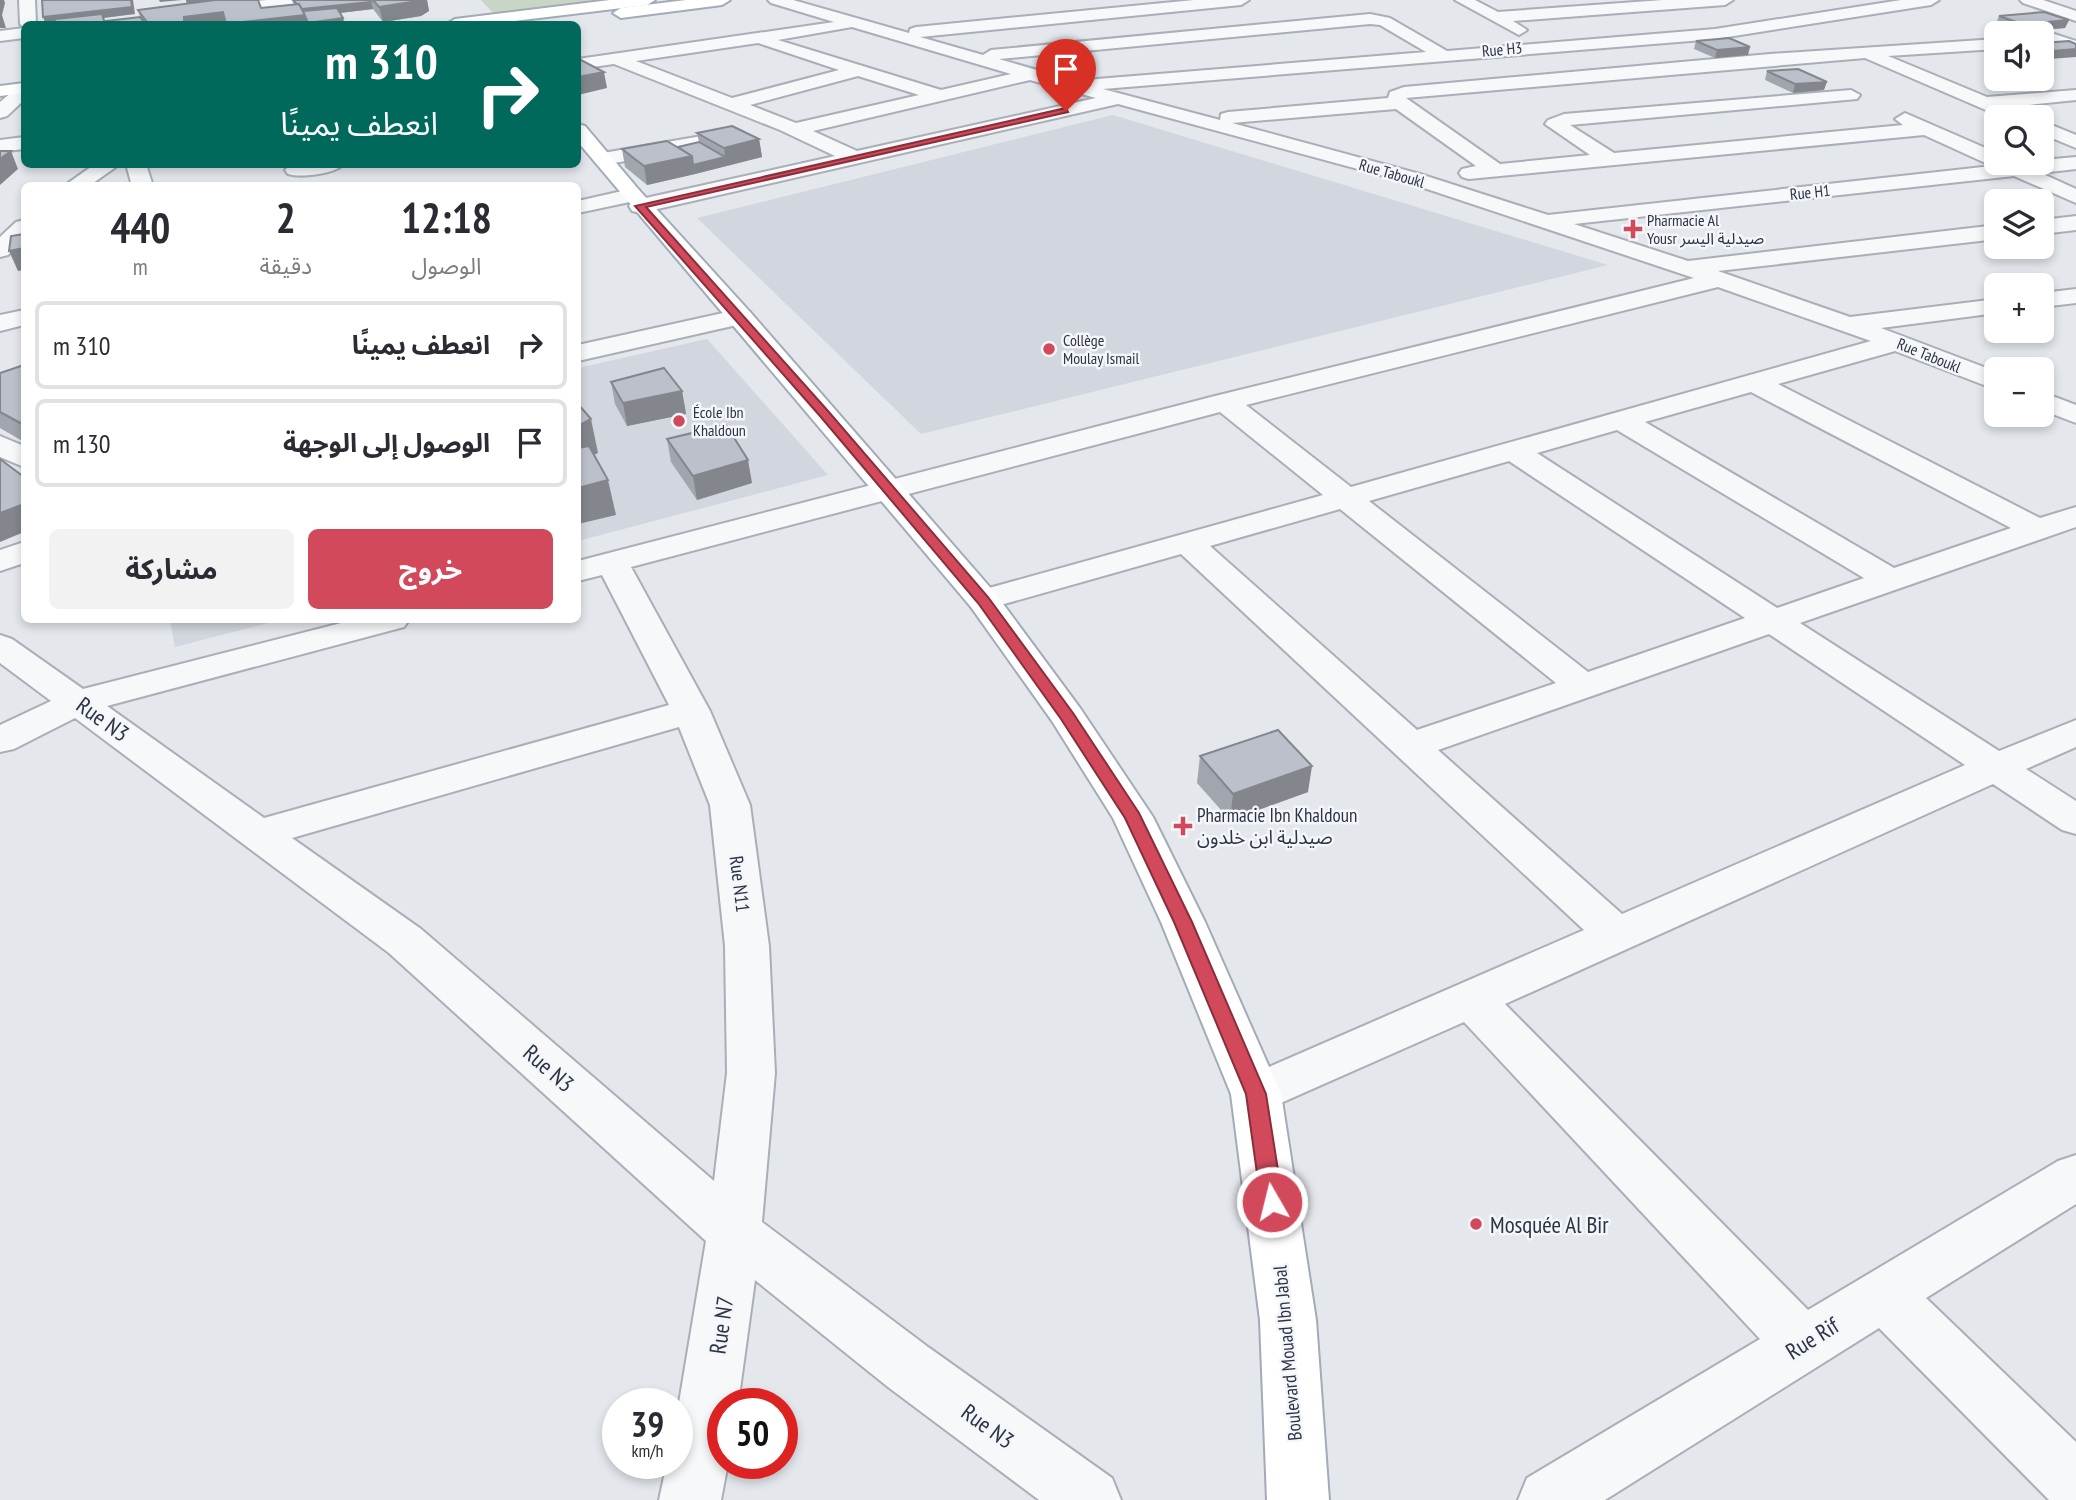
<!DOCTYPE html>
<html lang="ar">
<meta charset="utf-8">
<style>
:root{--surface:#fff;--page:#f2f2f3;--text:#2b2b33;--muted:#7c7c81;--line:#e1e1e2;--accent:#d1495b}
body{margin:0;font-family:"PT Sans Narrow","Noto Sans Arabic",sans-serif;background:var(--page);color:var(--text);direction:rtl;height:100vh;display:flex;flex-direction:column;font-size:26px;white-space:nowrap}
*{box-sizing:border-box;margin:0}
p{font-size:23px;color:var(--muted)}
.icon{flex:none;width:38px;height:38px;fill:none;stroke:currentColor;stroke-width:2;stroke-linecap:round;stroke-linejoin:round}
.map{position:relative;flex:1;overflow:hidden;direction:ltr}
.sheet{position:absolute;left:21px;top:182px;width:560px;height:441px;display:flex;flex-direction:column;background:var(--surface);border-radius:10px;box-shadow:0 4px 10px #0003;direction:rtl}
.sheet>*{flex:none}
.guide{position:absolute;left:21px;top:21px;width:560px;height:147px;border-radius:10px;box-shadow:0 4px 10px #0003;direction:rtl;background:#00695c;color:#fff;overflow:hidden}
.tools{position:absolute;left:1984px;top:21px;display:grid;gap:14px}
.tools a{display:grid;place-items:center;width:70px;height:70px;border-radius:10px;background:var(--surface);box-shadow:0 4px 10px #0003;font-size:35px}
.speed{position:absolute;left:602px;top:1388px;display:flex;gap:14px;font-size:35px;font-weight:700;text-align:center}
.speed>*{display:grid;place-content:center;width:91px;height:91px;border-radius:50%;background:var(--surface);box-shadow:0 4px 10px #0003;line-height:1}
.speed small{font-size:18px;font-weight:400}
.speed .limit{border:10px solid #d22;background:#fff;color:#111}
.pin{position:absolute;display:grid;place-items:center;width:60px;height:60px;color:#fff;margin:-72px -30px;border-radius:50% 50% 50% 0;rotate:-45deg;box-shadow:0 0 7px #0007}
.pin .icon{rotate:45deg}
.me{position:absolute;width:77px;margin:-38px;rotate:352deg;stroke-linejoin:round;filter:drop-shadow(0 0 5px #0008)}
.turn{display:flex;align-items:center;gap:24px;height:147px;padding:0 28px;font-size:32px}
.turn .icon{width:91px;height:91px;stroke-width:2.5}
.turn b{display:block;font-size:49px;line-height:60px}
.eta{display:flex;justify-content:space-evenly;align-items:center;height:119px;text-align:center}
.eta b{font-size:42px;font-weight:700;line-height:49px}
.primary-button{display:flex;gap:14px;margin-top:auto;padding:14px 28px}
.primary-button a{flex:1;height:80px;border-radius:10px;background:var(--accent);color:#fff;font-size:28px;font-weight:700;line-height:80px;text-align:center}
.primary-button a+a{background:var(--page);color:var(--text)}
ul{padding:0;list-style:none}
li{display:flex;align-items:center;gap:21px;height:88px;margin:0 14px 10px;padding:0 14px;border:4px solid var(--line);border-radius:10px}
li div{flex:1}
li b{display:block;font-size:26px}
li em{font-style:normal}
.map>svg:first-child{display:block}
</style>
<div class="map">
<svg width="2076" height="1500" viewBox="0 0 2076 1500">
<rect width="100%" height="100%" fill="#e4e7ec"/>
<!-- built -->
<g fill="#d2d6de">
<polygon points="1113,115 1608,265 921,434 697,218"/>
<polygon points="707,339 828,475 578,541 578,368"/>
<polygon points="170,620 280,620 175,647"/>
</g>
<!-- green -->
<polygon fill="#c9d6c5" points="481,0 606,0 494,14"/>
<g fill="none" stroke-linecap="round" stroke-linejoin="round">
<!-- minor casing -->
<g stroke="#a9aeb7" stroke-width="4">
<g id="minor">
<polygon points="19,0 35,0 36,24 24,24 24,28 20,24"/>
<polygon points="267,0 317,0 309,5 209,16 201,11 209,6"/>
<path d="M768 0H793L909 33 910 29 916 27 1194 0H1249L1241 5 920 37 983 55 991 50 1370 14 1390 18 1447 51 1715 29 1901 0H1939L1931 5 1715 39 1103 89 1220 120 1221 114 1228 112 1388 98 1390 92 1404 87 1770 54 1997 39V49L1888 56 1987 97 2076 90V100L2009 107 2025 113 2027 117H2002L1865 58 1406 98 1500 164 1590 155 1545 124 1548 120 1564 114 1851 90 1860 95 1857 99 1570 125 1614 153 1903 125 1895 119 1905 113 1997 153V163H2042V160L2076 157V169L2041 173 2076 189V203L2014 176 1574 224 1688 261 1997 225V239L1718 271 1850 317 1997 299V313L1881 328 1997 372V390L1895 351 1778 384 2040 518 2076 507V527L1800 623 1999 751 2076 720V747L2026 769 2076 801V834L2062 830 1993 784 1505 1004 1808 1310 2058 1161 2076 1155V1204L1926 1298 2076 1442V1500H2049L1879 1328 1605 1500H1518L1527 1478 1760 1339 1464 1022 1256 1114 1239 1108 1231 1094 1239 1080 1584 930 1181 554 983 610 971 607 966 600 971 593 1323 495 1220 412 631 567 710 711 750 805 769 946 775 1073 762 1222 928 1347 1112 1478 1121 1500H1039L888 1387 755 1280 738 1404H723V1463H728L721 1500H659L667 1463H677V1415L706 1241 389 953 75 718 14 749 0 752V725L51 701 0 663V635L12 639 83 689 353 620H409L404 627 107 706 264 818 669 705 602 575 578 581V561L1215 396 1694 278 1406 182 1118 104 640 213 632 211 629 206 632 201 835 156 780 130 614 64 578 69V59L834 22 771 3ZM1370 24 1380 25 1426 52 1097 79 1091 80 1089 85 999 59ZM852 27 1011 74 941 90 778 40ZM758 43 839 70 732 98 636 61ZM858 76 919 95 796 123 750 105ZM1030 80 1096 98 857 151 813 131ZM1396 109 1476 166 1462 169 1459 173 1462 177 1469 179 1924 135 1992 166 1548 215 1420 174 1232 123ZM1718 287 1871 341 1351 487 1246 405ZM1751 392 2011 528 1894 568 1645 422ZM1617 430 1864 578 1777 608 1537 453ZM1509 461 1745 618 1588 672 1369 501ZM1340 509 1556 683 1417 730 1210 546ZM1769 634 1965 765 1622 914 1438 750ZM679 727 710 805 725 946 727 1073 714 1181 421 929 292 838Z"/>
<polygon points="1455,0 1475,0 1498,12 1663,0 1733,0 1725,5 1513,21 1527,30 1519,35"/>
<polygon points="2020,0 2043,0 2076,11 2076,21 2023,3"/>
<polygon points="24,28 24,38 0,41 0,31"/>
<polygon points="2051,33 2076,41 2076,52 2045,42 2043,38"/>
<polygon points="24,86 24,100 7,116 0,118 0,102 18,87"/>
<polygon points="2042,121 2076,135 2076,148 2042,134"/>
<polygon points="725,132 735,138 732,142 603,165 596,163 593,159 596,155 603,153"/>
<polygon points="24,137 24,149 0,152 0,140"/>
<polygon points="95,164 120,164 89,186 64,186"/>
<polygon points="126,164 146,164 153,186 132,186"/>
<path d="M292 164H344C335 174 301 178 288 174L285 170Z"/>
<polygon points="631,189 639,190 642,195 639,200 578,213 578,201"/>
<polygon points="2076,216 2076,230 2042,234 2042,220"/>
<polygon points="24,220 24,239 8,255 0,257 0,237 16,222"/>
<polygon points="2076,289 2076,303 2042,307 2042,293"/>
<polygon points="741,309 750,312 754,317 750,322 578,361 578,345"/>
<polygon points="24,310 24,325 0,331 0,315"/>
<polygon points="2042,392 2076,405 2076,423 2042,410"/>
<polygon points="0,436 24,446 24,467 0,457"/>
<polygon points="24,542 24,563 0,571 0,550"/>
</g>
</g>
<!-- major casing -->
<g stroke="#a3abb8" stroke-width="4">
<g id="major">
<polygon points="610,0 655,0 647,5 489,24 447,24 455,19"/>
<polygon points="686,0 730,0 722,5 621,18 613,13 621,8"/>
<polygon points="24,83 24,93 0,96 0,86"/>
<polygon points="578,124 585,126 639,190 750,312 995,593 1080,708 1153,817 1205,922 1281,1094 1316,1320 1329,1500 1267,1500 1260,1320 1231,1094 1161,922 1113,818 1052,721 971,607 578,142"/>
</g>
</g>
<!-- minor -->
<use href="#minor" fill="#f7f8fa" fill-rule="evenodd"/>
<!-- major -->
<use href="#major" fill="#fff" fill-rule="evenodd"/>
</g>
<!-- wall -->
<g fill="#a1a5ae">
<polygon points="186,0 261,8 294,5 292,0 427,0 429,11 421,16 383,22 373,9 340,13 345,24 46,24 43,17 135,14 104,18 105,21 140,17 138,10 187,4"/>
<polygon points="1999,16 2069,20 2065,28 2019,32 1996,24"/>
<polygon points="1696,41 1748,55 1715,58 1694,49"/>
<polygon points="2069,41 2049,59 2042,57 2042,43"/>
<polygon points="1767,71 1824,90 1793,93 1765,80"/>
<polygon points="697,133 759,139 762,157 695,174 647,185 625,167 622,149 678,147 699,142"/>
<polygon points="24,365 24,442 0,428 0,373"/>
<polygon points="611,382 682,391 686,414 627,426 615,404"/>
<polygon points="667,439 752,483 697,500 671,462"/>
<polygon points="1200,756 1308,792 1230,820 1197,783"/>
</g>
<!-- shaded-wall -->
<g fill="#83868d">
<polygon points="0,0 4,0 5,3 2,15 6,28 0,28"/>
<polygon points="131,0 133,0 135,14 50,24 46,24 43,17"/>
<polygon points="159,0 182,0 160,2"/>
<polygon points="186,0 244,0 188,7"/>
<polygon points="420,0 427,0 429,11 421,16 383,22 379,7"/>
<polygon points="371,2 373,9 306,17 343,18 345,24 184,24 184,17 223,12 302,9"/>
<polygon points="2069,20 2065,28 2019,32 2022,24"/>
<polygon points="1750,47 1748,55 1715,58 1717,50"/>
<polygon points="2076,49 2076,57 2049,59 2052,51"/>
<polygon points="604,72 607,88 578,95 578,77"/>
<polygon points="1827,82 1824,90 1793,93 1795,84"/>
<polygon points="759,139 762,157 695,174 693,165 725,157 724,148"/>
<polygon points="11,151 18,169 0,185 0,159"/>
<polygon points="692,156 695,174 647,185 644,166"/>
<polygon points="24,248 24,270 18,271 9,251"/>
<polygon points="682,391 686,414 627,426 623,403"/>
<polygon points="591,419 598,453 578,463 578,426"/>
<polygon points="748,460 752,483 697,500 693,476"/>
<polygon points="608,480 616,515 578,524 578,488"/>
<polygon points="24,504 24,532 0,542 0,513"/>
<polygon points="1312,766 1308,792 1230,820 1233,794"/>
</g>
<!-- building -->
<g fill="#bbc0ca" stroke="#83868d" stroke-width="2">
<polygon points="42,0 131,0 132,7 43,17"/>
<polygon points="215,0 258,0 261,8 299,4 305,15 226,24 223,12 184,17 184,24 146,24 147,22 138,10"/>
<polygon points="293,0 370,0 371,2 302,9 299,4 297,4"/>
<polygon points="373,0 420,0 418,1 379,7"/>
<polygon points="337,8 343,18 308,23 303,11"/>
<polygon points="2044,12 2069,20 2022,24 1999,16"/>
<polygon points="102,14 105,24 54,24 55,19"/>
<polygon points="140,17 146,24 106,24 105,21"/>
<polygon points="1729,38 1750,47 1717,50 1696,41"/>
<polygon points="2069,41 2076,44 2076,49 2052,51 2042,47 2042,43"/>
<polygon points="578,60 581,60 604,72 578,77"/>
<polygon points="1798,69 1827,82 1795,84 1767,71"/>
<polygon points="732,126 759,139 724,148 697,133"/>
<polygon points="667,141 692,156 644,166 622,149"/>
<polygon points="699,142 725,157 693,165 692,156 678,147"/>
<polygon points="0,151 11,151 0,159"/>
<polygon points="24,234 24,248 9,251 11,236"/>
<polygon points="24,365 24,425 0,412 0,373"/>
<polygon points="664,368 682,391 623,403 611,382"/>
<polygon points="578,404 591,419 578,426"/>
<polygon points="726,425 748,460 693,476 667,439"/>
<polygon points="589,446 608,480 578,488 578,448"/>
<polygon points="0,459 24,477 24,504 0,513"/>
<polygon points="1278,730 1312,766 1233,794 1200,756"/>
</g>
<!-- route -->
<polygon fill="#d1495b" stroke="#882f3b" stroke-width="2" points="1066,108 1068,112 646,207 828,411 988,597 1073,713 1139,813 1192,922 1266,1094 1283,1202 1279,1208 1272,1211 1264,1208 1261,1202 1246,1094 1174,922 1125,818 1061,719 978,603 820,416 635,206"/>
<!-- markers -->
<g fill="#d1495b" stroke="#f4f6f9" stroke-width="2.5">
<path d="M1629.5 218.5h7v7h7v7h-7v7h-7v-7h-7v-7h7z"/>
<circle cx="1049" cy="349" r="7"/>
<circle cx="679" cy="421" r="7"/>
<path d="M1179.5 815.5h7v7h7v7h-7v7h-7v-7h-7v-7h7z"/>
<circle cx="1476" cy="1224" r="7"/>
</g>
<g text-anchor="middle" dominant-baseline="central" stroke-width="5" stroke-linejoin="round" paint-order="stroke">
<!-- far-street labels -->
<g font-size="16" fill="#2b3445" stroke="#f4f6f9">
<text transform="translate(1502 49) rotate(-5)">Rue H3</text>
<text transform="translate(1392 173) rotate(16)">Rue Taboukl</text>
<text transform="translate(1810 192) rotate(-6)">Rue H1</text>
<text transform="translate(1929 355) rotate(22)">Rue Taboukl</text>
</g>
<!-- far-poi labels -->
<g font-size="16" fill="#2b3445" stroke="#f4f6f9" text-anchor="start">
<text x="1647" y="220">Pharmacie Al<tspan x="1647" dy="18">Yousr صيدلية اليسر</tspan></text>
<text x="1063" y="340">Collège<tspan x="1063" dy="18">Moulay Ismail</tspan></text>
<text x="693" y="412">École Ibn<tspan x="693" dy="18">Khaldoun</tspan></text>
</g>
<!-- poi labels -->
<g font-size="19" fill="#2b3445" stroke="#f4f6f9" text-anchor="start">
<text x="1197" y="815">Pharmacie Ibn Khaldoun<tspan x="1197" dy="22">صيدلية ابن خلدون</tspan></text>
</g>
<!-- street labels -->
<g font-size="19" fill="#2b3445" stroke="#f4f6f9">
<text transform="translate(740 884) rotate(83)">Rue N11</text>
<text transform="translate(1287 1353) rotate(-95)">Boulevard Mouad Ibn Jabal</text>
</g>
<!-- near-street labels -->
<g font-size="23" fill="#2b3445" stroke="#f4f6f9">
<text transform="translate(103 719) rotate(36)">Rue N3</text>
<text transform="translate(549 1068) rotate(41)">Rue N3</text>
<text transform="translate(721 1325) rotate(-82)">Rue N7</text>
<text transform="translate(1812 1338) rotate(-32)">Rue Rif</text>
<text transform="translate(988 1426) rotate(36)">Rue N3</text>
</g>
<!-- near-poi labels -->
<g font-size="23" fill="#2b3445" stroke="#f4f6f9" text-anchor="start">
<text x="1490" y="1224">Mosquée Al Bir</text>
</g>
</g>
</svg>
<div class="tools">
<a><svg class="icon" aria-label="sound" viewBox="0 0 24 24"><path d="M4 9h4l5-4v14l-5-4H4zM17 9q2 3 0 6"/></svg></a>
<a><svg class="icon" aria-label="search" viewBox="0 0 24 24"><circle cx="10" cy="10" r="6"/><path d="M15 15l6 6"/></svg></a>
<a><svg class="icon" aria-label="layers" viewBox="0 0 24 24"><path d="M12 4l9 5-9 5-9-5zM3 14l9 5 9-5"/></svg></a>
<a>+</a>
<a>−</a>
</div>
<div class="speed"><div>39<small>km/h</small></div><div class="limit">50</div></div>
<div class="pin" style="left:1066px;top:111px;background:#d93025"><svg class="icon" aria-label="arrive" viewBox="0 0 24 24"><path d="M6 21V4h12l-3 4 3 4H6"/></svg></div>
<svg class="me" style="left:1272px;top:1202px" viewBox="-20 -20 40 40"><circle r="17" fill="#d1495b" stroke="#fff" stroke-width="3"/><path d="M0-11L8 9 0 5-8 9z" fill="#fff"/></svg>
<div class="guide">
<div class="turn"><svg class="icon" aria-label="right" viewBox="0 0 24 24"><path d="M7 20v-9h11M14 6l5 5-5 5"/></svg><div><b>310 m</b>انعطف يمينًا</div></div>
</div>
<section class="sheet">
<div class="eta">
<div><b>12:18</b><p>الوصول</p></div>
<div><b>2</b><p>دقيقة</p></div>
<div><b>440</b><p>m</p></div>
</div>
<ul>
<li><svg class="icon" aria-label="right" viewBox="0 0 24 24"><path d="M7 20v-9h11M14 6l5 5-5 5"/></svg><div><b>انعطف يمينًا</b></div><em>310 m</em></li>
<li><svg class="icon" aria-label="arrive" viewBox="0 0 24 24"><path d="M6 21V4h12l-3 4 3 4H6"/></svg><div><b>الوصول إلى الوجهة</b></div><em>130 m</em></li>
</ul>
<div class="primary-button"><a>خروج</a><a>مشاركة</a></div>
</section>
</div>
